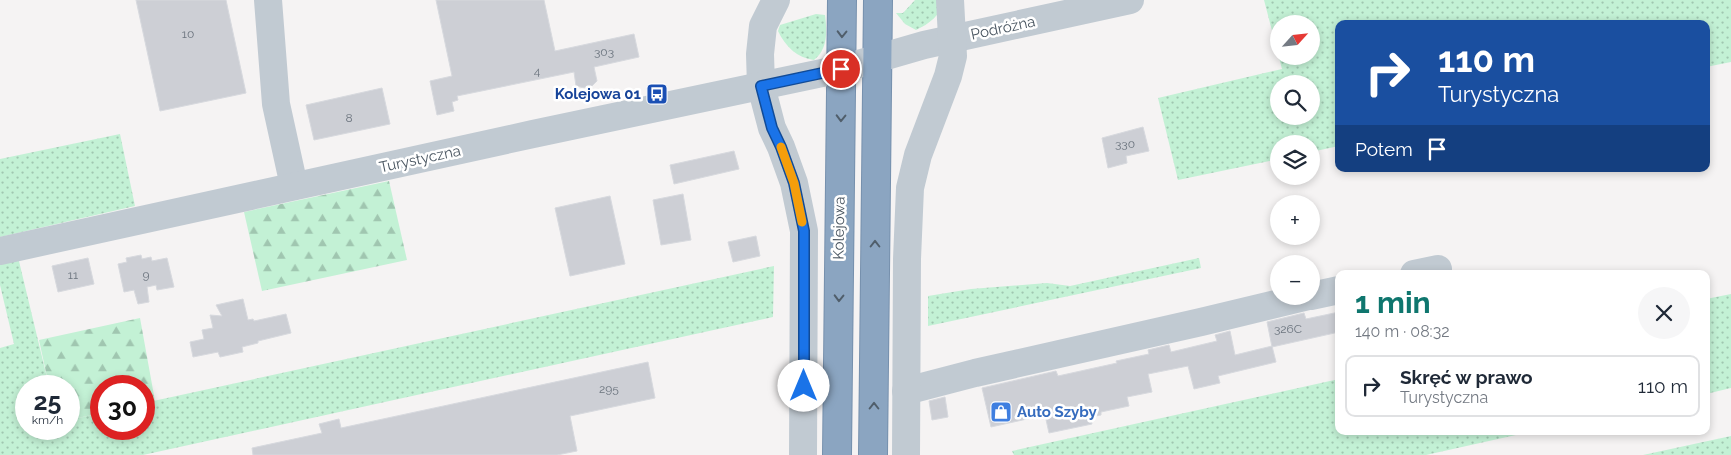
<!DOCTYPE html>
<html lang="pl">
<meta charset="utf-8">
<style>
:root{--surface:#fff;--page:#f6f6f7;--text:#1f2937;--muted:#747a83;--line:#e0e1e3;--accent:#0f766e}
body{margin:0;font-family:Raleway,sans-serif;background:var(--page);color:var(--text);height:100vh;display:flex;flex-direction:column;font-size:19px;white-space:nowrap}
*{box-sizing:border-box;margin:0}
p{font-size:16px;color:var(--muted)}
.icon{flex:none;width:28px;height:28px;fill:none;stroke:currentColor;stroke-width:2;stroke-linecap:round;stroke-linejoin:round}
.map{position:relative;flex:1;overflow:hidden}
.details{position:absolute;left:1335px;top:270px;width:375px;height:165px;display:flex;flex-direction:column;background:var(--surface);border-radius:10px;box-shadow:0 2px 8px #0003}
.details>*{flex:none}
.guide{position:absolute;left:1335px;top:20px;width:375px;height:152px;border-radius:10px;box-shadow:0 2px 8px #0003;background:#1a4fa0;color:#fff;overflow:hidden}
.needle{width:32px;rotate:63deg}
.tools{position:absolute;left:1270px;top:15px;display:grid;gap:10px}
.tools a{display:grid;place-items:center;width:50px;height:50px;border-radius:50%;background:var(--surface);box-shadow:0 2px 8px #0003;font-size:25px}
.speed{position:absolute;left:15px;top:375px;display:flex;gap:10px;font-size:25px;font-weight:700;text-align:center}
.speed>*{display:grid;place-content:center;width:65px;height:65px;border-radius:50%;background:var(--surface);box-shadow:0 2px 8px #0003;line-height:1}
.speed small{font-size:12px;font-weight:400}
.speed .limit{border:8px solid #d22;background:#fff;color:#111}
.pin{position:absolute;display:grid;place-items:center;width:42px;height:42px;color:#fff;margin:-21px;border:2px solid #fff;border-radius:50%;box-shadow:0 1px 5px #0007}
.me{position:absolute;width:55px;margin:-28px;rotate:0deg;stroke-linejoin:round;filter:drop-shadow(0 0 4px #0008)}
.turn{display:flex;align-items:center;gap:18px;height:105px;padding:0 20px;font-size:22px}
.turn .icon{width:65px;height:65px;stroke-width:2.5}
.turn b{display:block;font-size:35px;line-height:42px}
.then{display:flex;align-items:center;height:48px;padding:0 20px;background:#0003;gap:10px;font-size:19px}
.round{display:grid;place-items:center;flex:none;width:52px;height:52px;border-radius:26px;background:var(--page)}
.summary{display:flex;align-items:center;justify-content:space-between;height:85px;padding:0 20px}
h1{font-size:30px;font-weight:700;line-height:38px;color:var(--accent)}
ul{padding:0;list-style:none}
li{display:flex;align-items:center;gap:15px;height:62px;margin:0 10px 8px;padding:0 10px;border:2px solid var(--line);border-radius:10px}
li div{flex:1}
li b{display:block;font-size:19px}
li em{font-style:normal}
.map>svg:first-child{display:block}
</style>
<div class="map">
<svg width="1731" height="455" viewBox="0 0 1731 455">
<defs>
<pattern id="grass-dots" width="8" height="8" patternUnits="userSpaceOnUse" patternTransform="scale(1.25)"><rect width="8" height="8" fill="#c3f1d5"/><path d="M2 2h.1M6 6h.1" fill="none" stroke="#a0c6b0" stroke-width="1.8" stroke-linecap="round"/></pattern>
<pattern id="forest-firs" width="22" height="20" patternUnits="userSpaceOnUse" patternTransform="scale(1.25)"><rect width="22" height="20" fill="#c3f1d5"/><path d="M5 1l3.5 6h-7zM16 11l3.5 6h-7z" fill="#a0c6b0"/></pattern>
</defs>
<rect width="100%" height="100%" fill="#f5f3f3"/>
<!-- grass -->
<g fill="url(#grass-dots)" fill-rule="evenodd">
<path d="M915 0H944C941 15 929 24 916 30L905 24 896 13H903Z"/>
<path d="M1264 0H1731V62L1706 67V24H1339V146L1311 152V144H1279V159L1178 180 1158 98 1282 69ZM1279 24H1311V56H1279ZM1279 84H1311V116H1279Z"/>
<path d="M816 14 825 15C827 31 828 49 814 60 797 58 785 46 778 31L780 25Z"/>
<polygon points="120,134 135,206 0,237 0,159"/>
<polygon points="18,257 49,386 26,386 26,429 69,429 69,420 101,413 101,429 144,429 144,403 774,266 773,317 143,455 0,455 0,348 14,344 0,285 0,261"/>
<polygon points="1199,258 1201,268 928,326 928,296 971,289 1047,283 1070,286"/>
<polygon points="1731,294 1731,388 1706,394 1706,299"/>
<polygon points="1339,379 1339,431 1534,431 1426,455 1014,455 1012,451"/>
<polygon points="1731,436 1731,455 1643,455"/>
</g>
<!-- forest -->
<g fill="url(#forest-firs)">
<polygon points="389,181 407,260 262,291 244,212"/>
<polygon points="140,318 155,401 144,403 144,386 101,386 101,413 69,420 69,386 49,386 39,340"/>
</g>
<!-- building -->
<g fill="#cdcfd5" stroke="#d7d9de">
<polygon points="136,0 226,0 246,93 160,111"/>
<polygon points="436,0 544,0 555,51 634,34 639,57 594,67 597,81 592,86 584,88 576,86 574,72 457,96 458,100 452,102 454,111 437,115 430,81 452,76"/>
<polygon points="382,88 390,124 314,140 306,105"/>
<polygon points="1143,127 1149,151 1126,156 1127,163 1108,168 1102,138"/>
<polygon points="734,151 739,169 674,184 670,165"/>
<polygon points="683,194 691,240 661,245 653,200"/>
<polygon points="610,196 625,264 570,276 555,208"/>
<polygon points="756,236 760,256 733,262 728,242"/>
<polygon points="141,255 142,259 151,257 152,261 167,258 174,287 157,290 156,285 147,287 149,302 138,304 134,290 124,292 118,264 127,262 126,258"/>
<polygon points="88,258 94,284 58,292 52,266"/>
<polygon points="243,299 248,320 253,319 254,321 286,314 291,333 258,341 258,343 242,347 243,352 220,357 218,352 193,357 190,342 204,339 202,330 213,328 210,315 222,316 216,305"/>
<polygon points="1339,312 1339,332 1272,347 1267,322 1304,313 1306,319"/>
<polygon points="1230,331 1235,355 1272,346 1276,362 1218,376 1220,383 1194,389 1188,366 1148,374 1152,392 1127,397 1129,406 1101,412 1101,415 1090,417 1092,424 1049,433 1045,415 991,427 982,388 1056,371 1058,376 1117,363 1116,361 1149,354 1148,350 1169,345 1171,352 1217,341 1215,335"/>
<polygon points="648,362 655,398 570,416 577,451 557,455 253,455 252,448 322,433 319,424 339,419 341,428"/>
<polygon points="945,397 948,417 932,420 929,401"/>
</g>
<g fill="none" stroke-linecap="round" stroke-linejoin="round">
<!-- highway casing -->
<g stroke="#7690ad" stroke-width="30">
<g id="highway">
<polyline points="837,455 842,0"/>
<polyline points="873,455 878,0"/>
</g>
</g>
<!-- minor -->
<g stroke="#c1cad2" stroke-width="28">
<polyline points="268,0 276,104 294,186"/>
<polyline points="776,0 763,26 760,54 761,86 772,128 781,147 794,183 804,231 803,455"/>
<polyline points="0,251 533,134 841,69 924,45 1130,0"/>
<polyline points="1414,274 1438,269"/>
<polyline points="1311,296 1339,290"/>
<polyline points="906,391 975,373 1201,322 1309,296"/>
<polyline points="906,455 907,259 910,188 918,155 948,76 953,56 950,0"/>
</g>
<!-- highway -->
<use href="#highway" stroke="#8ba5c1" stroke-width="28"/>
</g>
<!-- one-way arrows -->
<defs><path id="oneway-chevron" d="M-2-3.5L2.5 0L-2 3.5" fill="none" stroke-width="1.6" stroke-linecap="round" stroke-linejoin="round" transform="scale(1.25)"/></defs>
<g stroke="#505e6b">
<use href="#oneway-chevron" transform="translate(842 34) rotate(91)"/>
<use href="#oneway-chevron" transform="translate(841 118) rotate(91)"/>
<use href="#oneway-chevron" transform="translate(875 244) rotate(-90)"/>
<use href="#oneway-chevron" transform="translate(839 298) rotate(91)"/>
<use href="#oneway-chevron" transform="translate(874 406) rotate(-90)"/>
</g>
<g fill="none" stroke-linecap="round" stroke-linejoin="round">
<!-- route casing -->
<g stroke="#114b97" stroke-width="12">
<polyline id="route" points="804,386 804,231 794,183 781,147 772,128 761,86 841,69"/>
</g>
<!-- route -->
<use href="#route" stroke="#1a73e8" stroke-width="9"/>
<!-- slow -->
<polyline stroke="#f59e0b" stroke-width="9" points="781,147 794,183 802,222"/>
</g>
<!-- icons -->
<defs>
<g id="bus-square" transform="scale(1.125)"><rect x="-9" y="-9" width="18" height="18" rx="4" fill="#1a4fb4" stroke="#fff"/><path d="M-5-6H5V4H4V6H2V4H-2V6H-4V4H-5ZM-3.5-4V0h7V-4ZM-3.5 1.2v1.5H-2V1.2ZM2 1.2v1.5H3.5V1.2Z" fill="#fff"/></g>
<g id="shop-square" transform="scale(1.125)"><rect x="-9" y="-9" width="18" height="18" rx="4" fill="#3f7fe0" stroke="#fff"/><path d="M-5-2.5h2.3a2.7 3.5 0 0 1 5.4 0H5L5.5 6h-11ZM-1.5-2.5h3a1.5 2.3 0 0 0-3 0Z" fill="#fff"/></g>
</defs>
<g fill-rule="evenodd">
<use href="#bus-square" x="657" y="94"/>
<use href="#shop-square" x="1001" y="412"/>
</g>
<g text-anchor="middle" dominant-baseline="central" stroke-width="5" stroke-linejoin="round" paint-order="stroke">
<!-- number labels -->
<g font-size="12" fill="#6b747e">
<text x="188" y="34">10</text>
<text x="604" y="52">303</text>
<text x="537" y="71">4</text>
<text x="349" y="118">8</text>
<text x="1125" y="144">330</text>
<text x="73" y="275">11</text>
<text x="146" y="275">9</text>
<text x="1288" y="329">326C</text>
<text x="609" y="389">295</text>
</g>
<!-- street labels -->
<g font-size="15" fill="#4a5661" stroke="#fff">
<text transform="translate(1003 28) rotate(-12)">Podróżna</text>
<text transform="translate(420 159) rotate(-12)">Turystyczna</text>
<text transform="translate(839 228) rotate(-89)">Kolejowa</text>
</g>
<!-- transit labels -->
<g font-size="15" font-weight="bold" fill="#164399" stroke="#fff" text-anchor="end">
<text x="641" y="94">Kolejowa 01</text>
</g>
<!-- shop labels -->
<g font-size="15" font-weight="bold" fill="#366cbe" stroke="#fff" text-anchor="start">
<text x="1017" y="412">Auto Szyby</text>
</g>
</g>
</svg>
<div class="tools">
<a><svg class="needle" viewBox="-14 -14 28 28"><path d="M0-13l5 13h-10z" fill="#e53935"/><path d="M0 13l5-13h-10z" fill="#747a83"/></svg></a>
<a><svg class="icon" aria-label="search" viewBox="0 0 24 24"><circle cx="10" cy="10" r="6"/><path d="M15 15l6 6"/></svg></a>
<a><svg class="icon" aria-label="layers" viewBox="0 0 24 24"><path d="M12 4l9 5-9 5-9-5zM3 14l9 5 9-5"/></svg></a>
<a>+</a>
<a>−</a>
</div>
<div class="speed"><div>25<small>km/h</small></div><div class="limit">30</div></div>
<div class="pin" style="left:841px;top:69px;background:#d93025"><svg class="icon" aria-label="arrive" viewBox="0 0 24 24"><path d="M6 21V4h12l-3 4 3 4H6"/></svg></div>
<svg class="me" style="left:804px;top:386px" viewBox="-20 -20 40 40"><circle r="19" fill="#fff"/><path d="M0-13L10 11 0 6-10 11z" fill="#1a73e8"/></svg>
<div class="guide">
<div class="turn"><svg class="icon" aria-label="right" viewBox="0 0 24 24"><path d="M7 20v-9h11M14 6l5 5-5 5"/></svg><div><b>110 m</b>Turystyczna</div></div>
<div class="then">Potem<svg class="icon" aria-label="arrive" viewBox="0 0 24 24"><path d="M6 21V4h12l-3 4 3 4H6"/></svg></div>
</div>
<section class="details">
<div class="summary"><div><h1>1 min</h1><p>140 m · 08:32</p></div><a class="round"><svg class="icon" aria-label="close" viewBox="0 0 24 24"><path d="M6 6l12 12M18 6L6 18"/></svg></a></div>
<ul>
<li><svg class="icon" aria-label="right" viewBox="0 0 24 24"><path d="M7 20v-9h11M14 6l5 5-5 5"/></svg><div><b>Skręć w prawo</b><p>Turystyczna</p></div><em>110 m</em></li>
</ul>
</section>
</div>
